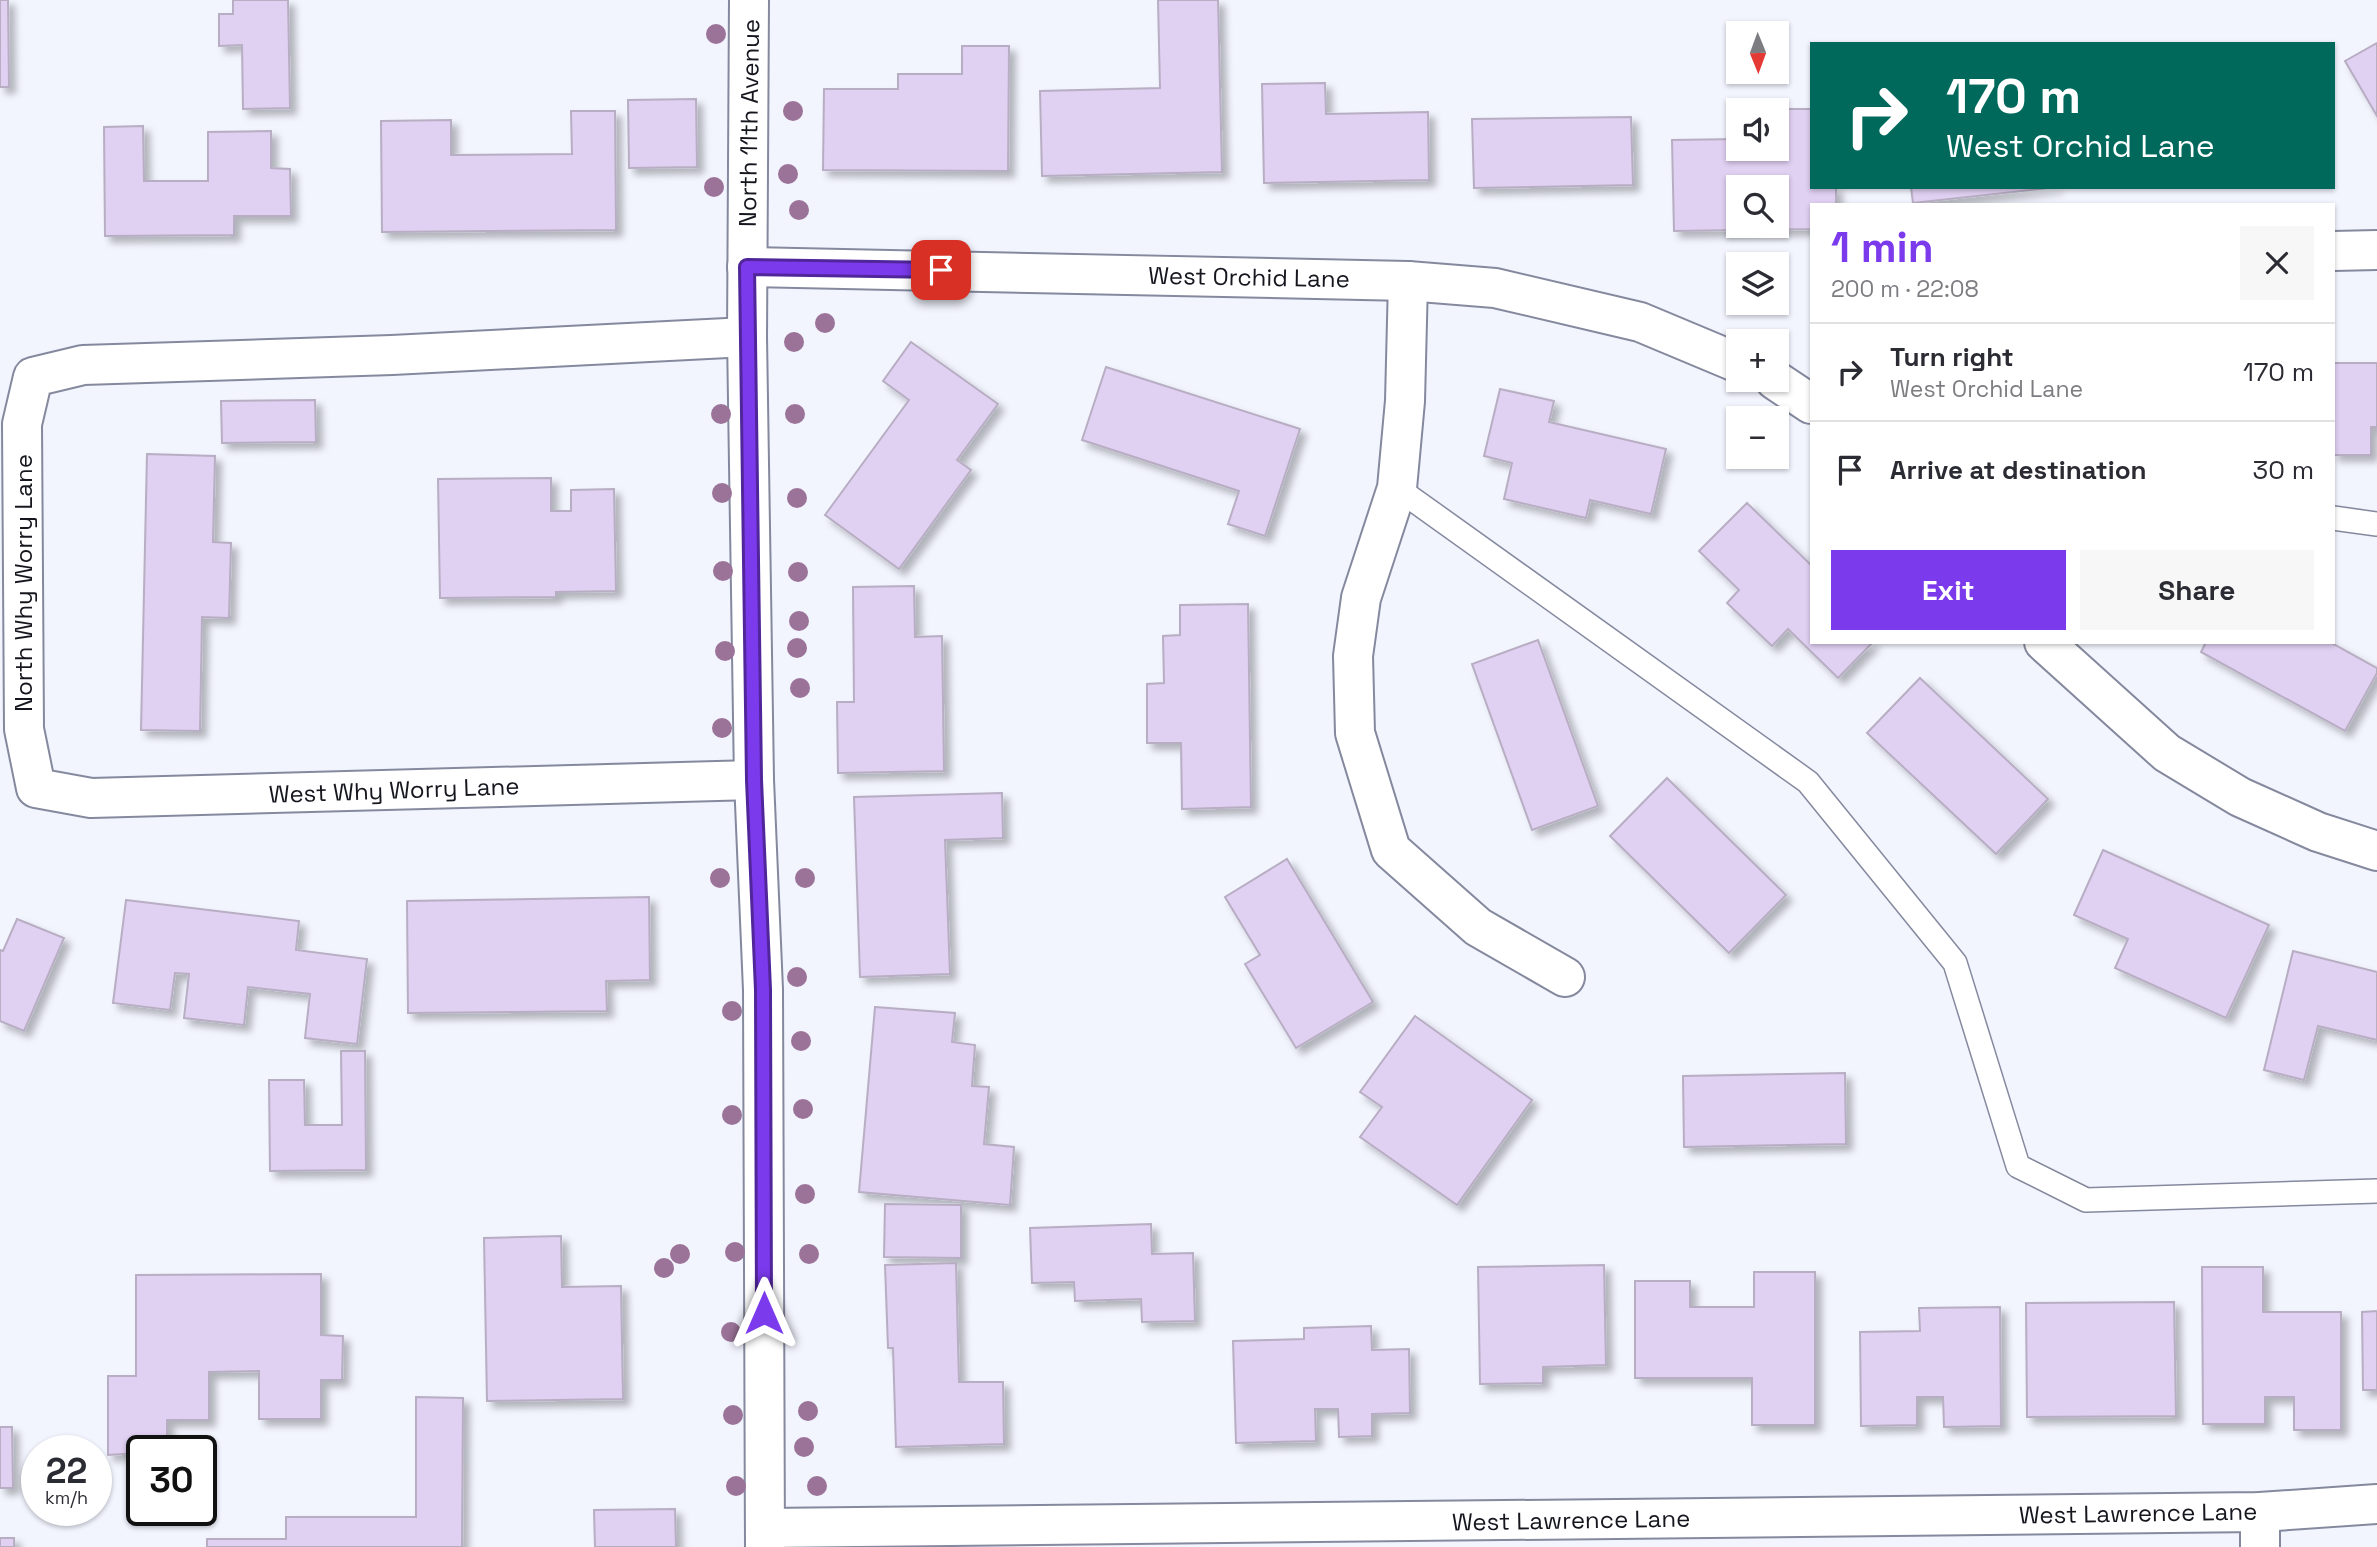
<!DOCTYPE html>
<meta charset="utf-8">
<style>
:root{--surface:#fff;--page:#f7f7f7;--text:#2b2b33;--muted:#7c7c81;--line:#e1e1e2;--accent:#7c3aed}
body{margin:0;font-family:"Space Grotesk",sans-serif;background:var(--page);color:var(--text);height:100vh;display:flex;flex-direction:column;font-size:26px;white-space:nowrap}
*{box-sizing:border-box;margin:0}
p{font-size:23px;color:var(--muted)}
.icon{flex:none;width:38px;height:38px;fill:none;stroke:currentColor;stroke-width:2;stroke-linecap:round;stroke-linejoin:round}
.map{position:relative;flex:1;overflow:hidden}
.details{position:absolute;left:1810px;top:203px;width:525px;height:441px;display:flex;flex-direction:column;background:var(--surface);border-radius:0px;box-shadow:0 2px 5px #0004}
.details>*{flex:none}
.top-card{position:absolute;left:1810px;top:42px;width:525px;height:147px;border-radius:0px;box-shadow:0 2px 5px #0004;background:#00695c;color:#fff;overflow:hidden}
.needle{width:46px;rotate:179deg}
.tools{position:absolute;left:1726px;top:21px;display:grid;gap:14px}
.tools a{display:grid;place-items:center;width:63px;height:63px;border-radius:0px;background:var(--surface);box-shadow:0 2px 5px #0004;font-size:35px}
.speed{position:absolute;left:21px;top:1435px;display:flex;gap:14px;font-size:35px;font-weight:700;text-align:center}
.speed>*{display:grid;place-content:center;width:91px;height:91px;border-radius:50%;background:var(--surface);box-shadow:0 2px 5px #0004;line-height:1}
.speed small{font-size:18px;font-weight:400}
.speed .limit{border:4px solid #111;border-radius:10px;background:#fff;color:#111}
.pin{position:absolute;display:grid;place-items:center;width:60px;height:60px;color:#fff;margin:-30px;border-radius:14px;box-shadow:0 4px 10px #0006}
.me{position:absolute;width:77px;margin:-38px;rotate:0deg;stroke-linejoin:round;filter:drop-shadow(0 0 5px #0008)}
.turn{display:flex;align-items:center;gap:24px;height:147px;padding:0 21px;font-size:32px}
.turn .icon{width:91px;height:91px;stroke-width:2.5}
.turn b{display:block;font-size:49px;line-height:60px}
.round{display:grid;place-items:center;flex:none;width:74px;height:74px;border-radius:0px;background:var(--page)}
.headline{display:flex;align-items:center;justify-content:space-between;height:119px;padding:0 21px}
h1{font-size:42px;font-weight:700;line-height:52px;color:var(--accent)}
.primary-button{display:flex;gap:14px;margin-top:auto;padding:14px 21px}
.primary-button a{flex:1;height:80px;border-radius:0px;background:var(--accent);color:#fff;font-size:28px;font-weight:700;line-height:80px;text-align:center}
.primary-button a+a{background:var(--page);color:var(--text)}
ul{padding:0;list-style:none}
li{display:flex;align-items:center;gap:21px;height:98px;padding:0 21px;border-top:2px solid var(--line)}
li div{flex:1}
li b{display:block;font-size:26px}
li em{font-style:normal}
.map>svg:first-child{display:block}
</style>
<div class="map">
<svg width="2377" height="1547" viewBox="0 0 2377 1547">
<defs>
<filter id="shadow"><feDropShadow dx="6" dy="6" stdDeviation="3.5" flood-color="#0004"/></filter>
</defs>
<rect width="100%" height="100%" fill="#f2f4fe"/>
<!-- building -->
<g fill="#e0d0f2" stroke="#b8aec3" stroke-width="2" fill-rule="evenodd" filter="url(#shadow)">
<polygon points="0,0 8,0 9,87 0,87"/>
<polygon points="233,0 288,0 290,108 243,109 242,45 219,46 219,14 233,14"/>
<polygon points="1158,0 1218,0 1222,172 1042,176 1040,91 1160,88"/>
<polygon points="2377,43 2377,116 2345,61"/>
<polygon points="962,46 1009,46 1008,171 823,170 824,89 898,89 898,74 962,74"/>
<polygon points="1325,83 1326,114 1428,112 1429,180 1264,183 1262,84"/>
<polygon points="696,99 697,167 629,168 628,100"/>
<path d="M1763 109H1811V187H1836V205H1811V229L1674 231 1672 140 1738 139V149H1776V110ZM1738 187H1776V226H1738Z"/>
<polygon points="571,111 615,111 616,230 382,232 381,121 451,120 451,155 572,154"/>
<polygon points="1631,117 1633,185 1474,188 1472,119"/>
<polygon points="143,126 144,181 208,181 208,132 271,131 271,168 290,169 291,216 234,216 234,235 105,236 104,127"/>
<polygon points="1911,187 2058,187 1913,203"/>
<polygon points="911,342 998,404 957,460 971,470 899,569 825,515 909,400 883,381"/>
<polygon points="2333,363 2377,363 2377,427 2371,427 2371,455 2333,455"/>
<polygon points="1106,367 1300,429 1265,536 1228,524 1239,491 1082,440"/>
<polygon points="1500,389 1554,401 1549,422 1666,449 1651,514 1590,500 1586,518 1504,499 1512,463 1484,456"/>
<polygon points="315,400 316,442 222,443 221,401"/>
<polygon points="147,454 215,456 213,542 231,543 229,618 202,617 200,731 141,730"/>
<polygon points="551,478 551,511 571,511 571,490 614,489 616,591 556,592 556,597 440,598 438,479"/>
<polygon points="1747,503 1811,565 1811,642 1873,642 1838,678 1788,629 1772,646 1727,603 1739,590 1699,551"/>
<polygon points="914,586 915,637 942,636 944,771 838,773 837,702 854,702 853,587"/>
<polygon points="1248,604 1251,807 1182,809 1181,743 1147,743 1147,684 1164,683 1163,636 1180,635 1180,605"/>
<polygon points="1538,640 1598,806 1532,830 1472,664"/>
<polygon points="2206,642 2330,642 2377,668 2377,673 2345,731 2201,652"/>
<polygon points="1920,678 2048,799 1996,854 1867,733"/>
<polygon points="1667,778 1786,895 1729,953 1610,836"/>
<polygon points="1002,793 1003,838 945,840 950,974 860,977 854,797"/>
<polygon points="2103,850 2269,925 2226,1018 2115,968 2128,939 2074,915"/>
<polygon points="1287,859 1373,1002 1296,1048 1245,964 1260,955 1225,897"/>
<polygon points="649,897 650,980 606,981 607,1011 408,1013 407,901"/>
<polygon points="126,900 299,921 296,950 367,959 357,1044 305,1038 310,994 248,987 244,1025 184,1018 189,974 175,973 170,1010 113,1003"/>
<polygon points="17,919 64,938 24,1031 0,1021 0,950 3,951"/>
<polygon points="2293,951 2377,972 2377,1040 2318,1026 2304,1080 2264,1070"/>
<polygon points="875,1007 955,1013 952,1042 975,1045 972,1086 989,1087 984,1144 1014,1147 1010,1205 859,1192"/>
<polygon points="1415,1016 1532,1100 1457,1205 1360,1137 1382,1107 1360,1092"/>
<polygon points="341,1051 365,1051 366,1170 270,1171 269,1080 304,1080 305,1125 342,1125"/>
<polygon points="1845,1073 1846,1144 1684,1147 1683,1076"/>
<polygon points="885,1204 961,1205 961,1258 884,1257"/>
<polygon points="1151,1224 1152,1254 1193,1253 1195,1321 1142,1322 1141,1299 1075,1301 1074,1282 1032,1283 1030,1228"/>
<polygon points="561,1236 562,1287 621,1286 623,1399 487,1401 484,1238"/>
<polygon points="956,1263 959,1382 1003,1382 1004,1444 896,1447 893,1348 888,1348 885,1265"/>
<polygon points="1604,1265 1606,1365 1543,1367 1543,1383 1480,1384 1478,1267"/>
<polygon points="2202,1267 2263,1267 2263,1312 2341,1312 2341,1430 2294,1430 2294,1397 2265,1397 2265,1424 2203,1424"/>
<polygon points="1754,1272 1815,1272 1815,1425 1752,1425 1752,1378 1635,1378 1635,1281 1690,1281 1690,1307 1754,1307"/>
<polygon points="321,1274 321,1335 343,1336 342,1380 321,1380 321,1419 259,1419 259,1371 209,1372 209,1420 167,1420 167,1451 108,1455 108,1376 136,1376 136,1275"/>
<polygon points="2174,1302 2176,1416 2027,1417 2026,1303"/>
<polygon points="2000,1307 2001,1426 1944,1427 1943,1397 1917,1397 1917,1425 1861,1426 1860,1332 1920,1331 1919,1308"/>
<polygon points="2377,1311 2377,1390 2363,1390 2362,1312"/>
<polygon points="1371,1326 1372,1350 1409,1349 1410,1413 1372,1414 1372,1436 1339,1437 1338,1409 1315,1409 1316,1441 1236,1443 1233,1341 1304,1339 1304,1328"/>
<polygon points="416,1397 463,1398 462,1547 207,1547 207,1539 286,1539 286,1517 416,1517"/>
<polygon points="0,1427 12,1427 13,1488 0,1488"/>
<polygon points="675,1509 676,1547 595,1547 594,1510"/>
<rect x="0" y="1538" width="14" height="9"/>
</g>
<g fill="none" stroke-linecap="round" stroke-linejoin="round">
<!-- lane casing -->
<g stroke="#85899e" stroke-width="26">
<g id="lane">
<polyline points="1397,488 1808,782 1955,963 2018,1166 2086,1200 2377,1191"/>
<polyline points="2333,518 2377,524"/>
</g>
</g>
<!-- street casing -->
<g stroke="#85899e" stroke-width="42">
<g id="street">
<polyline points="749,0 747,337 754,780 763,990 765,1547"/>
<polyline points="2333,251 2377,250"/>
<polyline points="747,267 1408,281 1495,288 1640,322 1738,363"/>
<polyline points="1408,281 1405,401 1397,488 1361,598 1353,656 1355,733 1391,850 1478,927 1565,977"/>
<polyline points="747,337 392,355 83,365 33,377 22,424 24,729 36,788 91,798 754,780"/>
<polyline points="1775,380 1811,404"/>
<polyline points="2044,642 2167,753 2240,797 2318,832 2377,851"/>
<polyline points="2260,1512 2260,1547"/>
<polyline points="765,1528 2260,1512 2377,1504"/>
</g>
</g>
<!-- lane -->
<use href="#lane" stroke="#fff" stroke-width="23"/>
<!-- street -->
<use href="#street" stroke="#fff" stroke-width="38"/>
</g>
<!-- trees -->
<g fill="#9b7399">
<circle cx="716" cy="34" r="10"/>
<circle cx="793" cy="111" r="10"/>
<circle cx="788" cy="174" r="10"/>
<circle cx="714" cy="187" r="10"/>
<circle cx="799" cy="210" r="10"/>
<circle cx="825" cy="323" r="10"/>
<circle cx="794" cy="342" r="10"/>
<circle cx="721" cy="414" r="10"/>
<circle cx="795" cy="414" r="10"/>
<circle cx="722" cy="493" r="10"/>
<circle cx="797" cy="498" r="10"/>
<circle cx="723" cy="571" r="10"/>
<circle cx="798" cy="572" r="10"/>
<circle cx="799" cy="621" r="10"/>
<circle cx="797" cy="648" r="10"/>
<circle cx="725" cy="651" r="10"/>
<circle cx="800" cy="688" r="10"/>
<circle cx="722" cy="728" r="10"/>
<circle cx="720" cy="878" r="10"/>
<circle cx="805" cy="878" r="10"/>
<circle cx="797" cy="977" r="10"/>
<circle cx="732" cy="1011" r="10"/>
<circle cx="801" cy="1041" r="10"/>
<circle cx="803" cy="1109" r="10"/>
<circle cx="732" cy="1115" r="10"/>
<circle cx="805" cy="1194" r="10"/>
<circle cx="735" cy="1252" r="10"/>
<circle cx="680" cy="1254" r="10"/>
<circle cx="809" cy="1254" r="10"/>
<circle cx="664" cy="1268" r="10"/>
<circle cx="731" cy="1332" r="10"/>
<circle cx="808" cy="1411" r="10"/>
<circle cx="733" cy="1415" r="10"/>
<circle cx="804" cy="1447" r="10"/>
<circle cx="736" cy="1486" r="10"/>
<circle cx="817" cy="1486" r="10"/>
</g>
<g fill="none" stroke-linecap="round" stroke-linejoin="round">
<!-- route casing -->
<g stroke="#51269a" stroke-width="18">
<polyline id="route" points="764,1313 763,990 754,780 747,267 941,270"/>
</g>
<!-- route -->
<use href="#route" stroke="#7c3aed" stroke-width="12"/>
</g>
<g text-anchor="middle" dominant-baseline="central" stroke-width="7" stroke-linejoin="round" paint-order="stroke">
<!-- street labels -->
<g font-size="24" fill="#15161e" stroke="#fff">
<text transform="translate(749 123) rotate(-89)">North 11th Avenue</text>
<text transform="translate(1249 277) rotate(1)">West Orchid Lane</text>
<text transform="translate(23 583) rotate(-90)">North Why Worry Lane</text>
<text transform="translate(394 790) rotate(-2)">West Why Worry Lane</text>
<text transform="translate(2138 1513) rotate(-1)">West Lawrence Lane</text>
<text transform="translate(1571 1520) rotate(-1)">West Lawrence Lane</text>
</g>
</g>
</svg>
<div class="tools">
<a><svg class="needle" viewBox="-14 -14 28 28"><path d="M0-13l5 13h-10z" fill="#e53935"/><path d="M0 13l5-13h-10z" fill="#7c7c81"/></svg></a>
<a><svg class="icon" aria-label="sound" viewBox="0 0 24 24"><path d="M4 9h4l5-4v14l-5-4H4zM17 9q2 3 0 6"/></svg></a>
<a><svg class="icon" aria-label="search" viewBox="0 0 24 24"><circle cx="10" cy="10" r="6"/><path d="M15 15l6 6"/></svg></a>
<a><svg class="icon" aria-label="layers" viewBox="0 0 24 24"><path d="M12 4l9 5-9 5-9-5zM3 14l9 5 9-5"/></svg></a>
<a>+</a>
<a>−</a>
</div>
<div class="speed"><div>22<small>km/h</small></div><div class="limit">30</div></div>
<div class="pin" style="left:941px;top:270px;background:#d93025"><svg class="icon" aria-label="arrive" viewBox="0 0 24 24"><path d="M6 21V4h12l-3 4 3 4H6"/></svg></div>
<svg class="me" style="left:764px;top:1313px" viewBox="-20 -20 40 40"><path d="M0-17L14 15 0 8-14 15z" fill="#7c3aed" stroke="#fff" stroke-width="4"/></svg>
<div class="top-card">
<div class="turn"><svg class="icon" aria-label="right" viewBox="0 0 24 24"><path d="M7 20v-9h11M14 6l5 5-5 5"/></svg><div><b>170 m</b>West Orchid Lane</div></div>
</div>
<section class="details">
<div class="headline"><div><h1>1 min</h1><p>200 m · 22:08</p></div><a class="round"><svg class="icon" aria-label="close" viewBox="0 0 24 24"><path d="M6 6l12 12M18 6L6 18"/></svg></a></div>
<ul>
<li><svg class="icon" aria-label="right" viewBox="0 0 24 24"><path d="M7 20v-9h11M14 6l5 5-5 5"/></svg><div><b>Turn right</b><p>West Orchid Lane</p></div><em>170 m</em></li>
<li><svg class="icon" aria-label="arrive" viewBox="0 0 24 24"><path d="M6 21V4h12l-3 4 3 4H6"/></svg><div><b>Arrive at destination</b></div><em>30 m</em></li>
</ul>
<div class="primary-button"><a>Exit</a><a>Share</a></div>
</section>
</div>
